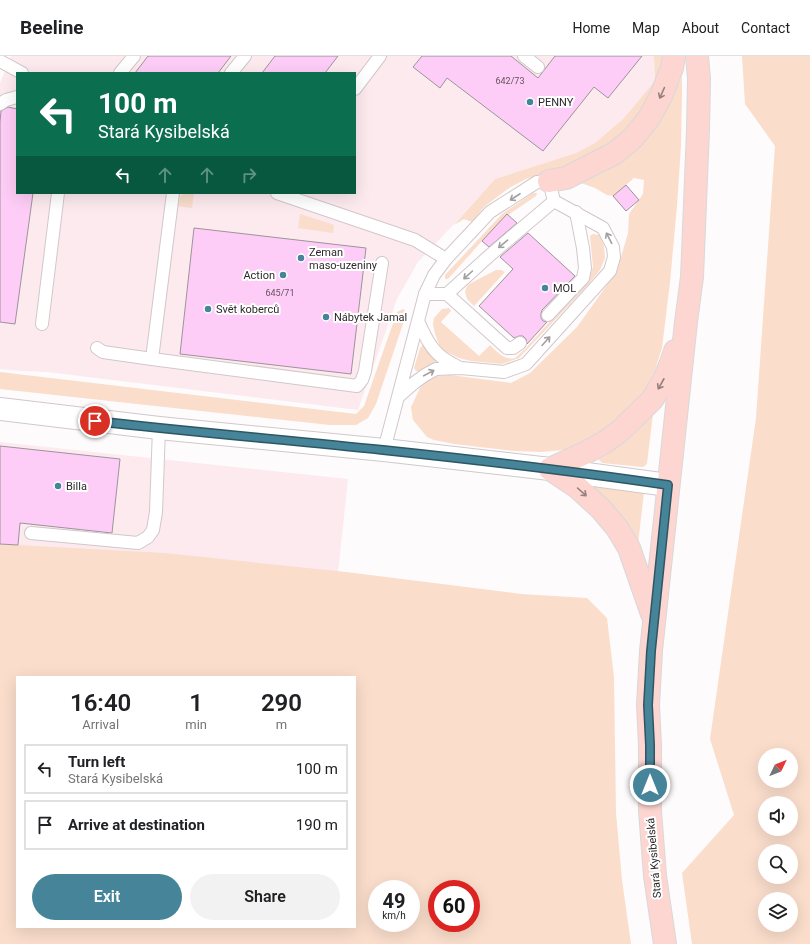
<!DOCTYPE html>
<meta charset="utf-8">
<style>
:root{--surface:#fff;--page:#f2f2f2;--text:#202124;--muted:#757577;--line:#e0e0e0;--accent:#468599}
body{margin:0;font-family:Roboto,sans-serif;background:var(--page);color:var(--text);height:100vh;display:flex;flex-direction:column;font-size:15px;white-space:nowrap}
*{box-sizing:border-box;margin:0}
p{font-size:13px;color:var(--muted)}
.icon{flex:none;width:22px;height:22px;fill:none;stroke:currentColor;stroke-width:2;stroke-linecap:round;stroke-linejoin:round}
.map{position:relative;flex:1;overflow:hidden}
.panel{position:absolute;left:16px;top:620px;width:340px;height:252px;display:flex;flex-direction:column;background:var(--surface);border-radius:0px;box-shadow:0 4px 16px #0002}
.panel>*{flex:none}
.banner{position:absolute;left:16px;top:16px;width:340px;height:122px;border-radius:0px;box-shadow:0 4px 16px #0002;background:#0b6e4f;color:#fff;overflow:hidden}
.needle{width:26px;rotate:47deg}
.fabs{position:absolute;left:758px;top:692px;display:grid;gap:8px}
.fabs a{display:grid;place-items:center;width:40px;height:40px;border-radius:50%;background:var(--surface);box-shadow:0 4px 16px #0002;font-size:20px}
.speed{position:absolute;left:368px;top:824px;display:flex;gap:8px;font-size:20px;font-weight:700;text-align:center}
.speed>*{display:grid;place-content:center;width:52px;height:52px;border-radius:50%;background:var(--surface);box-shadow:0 4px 16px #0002;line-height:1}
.speed small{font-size:10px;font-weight:400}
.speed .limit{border:6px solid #d22;background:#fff;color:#111}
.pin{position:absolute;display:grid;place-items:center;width:34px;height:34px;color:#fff;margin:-17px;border:2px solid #fff;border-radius:50%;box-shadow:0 1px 4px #0007}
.me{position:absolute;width:44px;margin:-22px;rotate:0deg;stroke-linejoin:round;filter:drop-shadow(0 0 3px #0008)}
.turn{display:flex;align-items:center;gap:14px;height:84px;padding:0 16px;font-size:18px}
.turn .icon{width:52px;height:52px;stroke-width:2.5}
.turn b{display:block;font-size:28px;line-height:34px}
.lanes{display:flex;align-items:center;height:38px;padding:0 16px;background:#0003;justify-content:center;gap:20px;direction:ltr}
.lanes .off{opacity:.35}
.eta{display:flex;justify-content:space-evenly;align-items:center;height:68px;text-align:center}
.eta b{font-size:24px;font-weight:600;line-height:28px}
.button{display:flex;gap:8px;margin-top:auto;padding:8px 16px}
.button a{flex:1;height:46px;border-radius:24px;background:var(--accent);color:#fff;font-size:16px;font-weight:600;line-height:46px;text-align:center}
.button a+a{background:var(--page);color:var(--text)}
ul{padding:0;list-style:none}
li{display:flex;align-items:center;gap:12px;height:50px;margin:0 8px 6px;padding:0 8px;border:2px solid var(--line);border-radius:0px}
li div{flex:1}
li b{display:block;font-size:15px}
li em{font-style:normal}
header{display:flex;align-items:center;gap:24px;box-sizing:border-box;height:56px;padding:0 20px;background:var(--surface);border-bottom:1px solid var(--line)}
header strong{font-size:19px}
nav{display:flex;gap:22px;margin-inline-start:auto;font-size:14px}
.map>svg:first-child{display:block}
</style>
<header>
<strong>Beeline</strong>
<nav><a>Home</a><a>Map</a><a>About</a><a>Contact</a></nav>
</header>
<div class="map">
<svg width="810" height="888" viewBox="0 0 810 888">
<rect width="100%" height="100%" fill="#fefbfc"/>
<!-- built -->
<g fill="#fceaef" fill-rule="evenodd">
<path d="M11 0H654L655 25 623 63 595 87 576 97 495 123 458 164 418 206 397 243 358 354 47 316 22 315 0 313V27ZM17 17H355V137H17Z"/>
<polygon points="0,386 348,423 337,526 0,504"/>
</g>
<!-- green -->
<g fill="#faddcb" fill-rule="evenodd">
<polygon points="654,0 667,0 665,9 639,58 622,77 608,89 581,105 526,123 509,132 485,150 472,166 464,163 454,169 495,123 576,97 595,87 623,63 655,25"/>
<path d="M742 0H810V888H692L682 817 734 759 710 683 756 362 775 90 745 48ZM765 699H791V725H765ZM765 747H791V773H765ZM765 795H791V821H765ZM765 843H791V869H765Z"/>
<polygon points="682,21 682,37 681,90 677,150 670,226 662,292 655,314 647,333 621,363 585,387 564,394 541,396 515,395 454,388 434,384 427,381 413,364 411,351 420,332 432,321 450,319 511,327 530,317 577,271 617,215 628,177 629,158 643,138 644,124 634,122 613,140 607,139 595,132 581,127 604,116 624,103 675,35"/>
<polygon points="184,137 194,137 192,152 177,150 180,141"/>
<polygon points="533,137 537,137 536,140 508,159 482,185 448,223 445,223 445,219 502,158"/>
<polygon points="300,158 316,163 334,169 333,177 298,172"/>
<path d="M593 178 599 179 604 190 605 202 600 214 586 231 519 302 502 308 471 305 459 302 444 295 440 291 435 278 433 268 434 262 442 253 449 252 451 255 441 266 479 300 490 289C496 295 505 305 515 302 518 300 522 295 525 293L583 229 589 221 593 211 590 180Z"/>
<polygon points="496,214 501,214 505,216 474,250 467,243 465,236 467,230 471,227"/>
<polygon points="403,253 407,256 376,348 368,362 356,369 330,369 0,333 0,316 356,358 364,350 397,256"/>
<polygon points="423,289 428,290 436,303 436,305 434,307 425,311 419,315 416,315 414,312 420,292"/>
<polygon points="653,358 647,407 645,410 642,411 602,407 598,403 599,400"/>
<polygon points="593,427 644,436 638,488 589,430"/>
<path d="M0 488 18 489 164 497 346 516 521 538 587 542 607 562 614 621 616 757 622 824 631 888H0ZM17 621H355V871H17ZM377 833H411V867H377ZM437 833H471V867H437Z"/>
</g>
<!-- building -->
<g fill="#fecdf7" stroke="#9b949a">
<polygon points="148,0 231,0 218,17 135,17"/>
<polygon points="275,0 338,0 325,17 262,17"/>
<polygon points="422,0 511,0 538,22 555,0 642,0 608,42 594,31 543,95 447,22 440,32 413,11"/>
<polygon points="8,51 17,53 17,137 33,137 15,268 0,266 0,66 1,55"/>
<polygon points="626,129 639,144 626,155 613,140"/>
<polygon points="507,158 517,167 489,191 482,185"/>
<polygon points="194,172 366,192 351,318 180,298"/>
<polygon points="528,177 575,220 542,254 541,258 541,262 543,265 547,266 527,288 526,283 523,280 519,280 514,282 479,250 513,213 500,201"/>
<polygon points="0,390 120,403 112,477 20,467 18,489 0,488"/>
</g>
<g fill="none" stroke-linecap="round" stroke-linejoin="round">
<!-- lane casing -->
<g stroke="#d1c8ca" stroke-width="14">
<g id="lane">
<polyline points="524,0 538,11"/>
<polyline points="0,5 22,17"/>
<polyline points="120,17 134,0"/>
<polyline points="231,17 245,0"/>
<polyline points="355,33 380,0"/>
<polyline points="0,48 6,44 17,41"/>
<polyline points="277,137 415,184 446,203"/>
<polyline points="425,238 447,238 489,200 554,145"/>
<polyline points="447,238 507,292 513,292 520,287"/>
<polyline points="548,259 583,222 585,212 583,192 576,156"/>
<path d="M418 265C424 278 431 294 443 302 448 306 455 309 460 312"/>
<polyline points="42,268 58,137"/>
<polyline points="97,292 103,296 152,303 357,330 362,324 365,315 382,207"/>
<polyline points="152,303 173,137"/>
<polyline points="384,394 425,238 434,219 446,203 490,156 537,126 549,125 554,145 603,172 613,191 614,201 610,215 526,308 504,316 461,312 436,313 425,319 414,327 398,341"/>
<polyline points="31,477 138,487 148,481 153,474 156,456 159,372"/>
</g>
</g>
<!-- street casing -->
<g stroke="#d1c8ca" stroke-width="24">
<polyline id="street" points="0,353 159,372 384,394 550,413 668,429"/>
</g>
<!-- primary casing -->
<g stroke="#d9d9d9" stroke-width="24">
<g id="primary">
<polyline points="549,125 566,122 615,97 633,82 649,62 661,40 672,12 674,0"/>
<polyline points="550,413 585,397 605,386 620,375 652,344 663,326 671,307 675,295"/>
<polyline points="550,413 577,431 601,453 617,472 629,492 652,558"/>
<polyline points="665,888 655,820 650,755 650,689 648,649 651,595 686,266 692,221 698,74 699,23 697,0"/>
</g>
</g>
<!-- lane -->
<use href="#lane" stroke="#fff" stroke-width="12"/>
<!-- street -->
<use href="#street" stroke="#fff" stroke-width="22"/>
<!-- primary -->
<use href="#primary" stroke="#fdd5d1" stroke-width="22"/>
</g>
<!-- one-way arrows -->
<defs><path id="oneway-shaft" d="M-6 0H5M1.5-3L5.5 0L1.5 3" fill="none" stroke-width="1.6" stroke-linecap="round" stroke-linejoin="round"/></defs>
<g stroke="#96807e">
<use href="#oneway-shaft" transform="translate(662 37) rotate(114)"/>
<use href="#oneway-shaft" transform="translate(661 328) rotate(119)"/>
<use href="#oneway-shaft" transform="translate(582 436) rotate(42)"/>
</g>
<g stroke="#a19fa0">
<use href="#oneway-shaft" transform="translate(515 141) rotate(147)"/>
<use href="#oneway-shaft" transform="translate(609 182) rotate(-117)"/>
<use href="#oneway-shaft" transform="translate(503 188) rotate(140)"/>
<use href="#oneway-shaft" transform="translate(468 219) rotate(138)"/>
<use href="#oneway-shaft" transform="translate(546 285) rotate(-48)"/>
<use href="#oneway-shaft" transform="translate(429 317) rotate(-28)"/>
</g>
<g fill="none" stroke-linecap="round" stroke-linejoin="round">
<!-- route casing -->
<g stroke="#2e5663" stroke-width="10">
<path id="route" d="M95 365C191 376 287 384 383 394 478 404 573 415 668 429L651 595 648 649 650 689V729"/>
</g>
<!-- route -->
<use href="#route" stroke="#468599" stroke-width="7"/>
</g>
<!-- markers -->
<g fill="#468599" stroke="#fff" stroke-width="1.5">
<circle cx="530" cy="46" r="4"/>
<circle cx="301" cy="202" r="4"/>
<circle cx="283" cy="219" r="4"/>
<circle cx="545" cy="232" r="4"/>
<circle cx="208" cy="253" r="4"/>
<circle cx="326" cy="261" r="4"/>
<circle cx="58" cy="430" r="4"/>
</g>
<g text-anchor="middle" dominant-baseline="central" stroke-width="4" stroke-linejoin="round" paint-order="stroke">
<!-- number labels -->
<g font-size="9" fill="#62535e">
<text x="510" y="25">642/73</text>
<text x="280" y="237">645/71</text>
</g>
<!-- poi labels -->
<g font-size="11" fill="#2e2a2b" stroke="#fff" text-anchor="start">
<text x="538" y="46">PENNY</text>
<text x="309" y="196">Zeman<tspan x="309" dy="13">maso-uzeniny</tspan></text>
<text x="275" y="219" text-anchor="end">Action</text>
<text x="553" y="232">MOL</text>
<text x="216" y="253">Svět koberců</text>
<text x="334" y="261">Nábytek Jamal</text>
<text x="66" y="430">Billa</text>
</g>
<!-- street labels -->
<g font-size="11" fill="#2e2a2b" stroke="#fff">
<text transform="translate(654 802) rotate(-95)">Stará Kysibelská</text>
</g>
</g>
</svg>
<div class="fabs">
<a><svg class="needle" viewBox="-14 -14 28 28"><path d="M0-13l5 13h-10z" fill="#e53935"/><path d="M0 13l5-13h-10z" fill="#757577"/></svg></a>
<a><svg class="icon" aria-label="sound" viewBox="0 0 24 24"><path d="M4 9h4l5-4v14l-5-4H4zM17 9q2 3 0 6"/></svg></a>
<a><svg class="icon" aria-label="search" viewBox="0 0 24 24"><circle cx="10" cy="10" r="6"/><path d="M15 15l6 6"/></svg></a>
<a><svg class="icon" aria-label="layers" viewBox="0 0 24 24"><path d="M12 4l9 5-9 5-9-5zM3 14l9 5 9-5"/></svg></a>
</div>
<div class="speed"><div>49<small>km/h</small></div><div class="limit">60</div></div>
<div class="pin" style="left:95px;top:365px;background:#d93025"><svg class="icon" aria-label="arrive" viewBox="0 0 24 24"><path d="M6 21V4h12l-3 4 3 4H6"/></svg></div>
<svg class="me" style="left:650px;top:729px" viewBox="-20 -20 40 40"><circle r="17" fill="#468599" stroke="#fff" stroke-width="3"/><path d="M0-11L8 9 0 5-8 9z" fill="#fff"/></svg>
<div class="banner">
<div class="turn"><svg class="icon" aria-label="left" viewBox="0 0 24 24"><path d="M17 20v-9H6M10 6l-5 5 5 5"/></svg><div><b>100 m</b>Stará Kysibelská</div></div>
<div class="lanes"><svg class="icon" aria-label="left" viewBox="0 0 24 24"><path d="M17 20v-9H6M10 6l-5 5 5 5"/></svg><svg class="icon off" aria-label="ahead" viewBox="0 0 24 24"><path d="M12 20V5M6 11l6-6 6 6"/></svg><svg class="icon off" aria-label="ahead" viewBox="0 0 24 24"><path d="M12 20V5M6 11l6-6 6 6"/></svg><svg class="icon off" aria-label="right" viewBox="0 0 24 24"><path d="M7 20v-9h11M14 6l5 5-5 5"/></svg></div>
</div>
<section class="panel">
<div class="eta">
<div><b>16:40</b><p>Arrival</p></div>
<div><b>1</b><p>min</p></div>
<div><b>290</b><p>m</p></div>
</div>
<ul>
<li><svg class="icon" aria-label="left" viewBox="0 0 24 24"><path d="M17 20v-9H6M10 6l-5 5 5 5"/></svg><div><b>Turn left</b><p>Stará Kysibelská</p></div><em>100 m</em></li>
<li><svg class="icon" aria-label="arrive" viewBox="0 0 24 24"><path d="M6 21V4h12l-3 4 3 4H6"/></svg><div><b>Arrive at destination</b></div><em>190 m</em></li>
</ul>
<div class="button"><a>Exit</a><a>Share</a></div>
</section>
</div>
